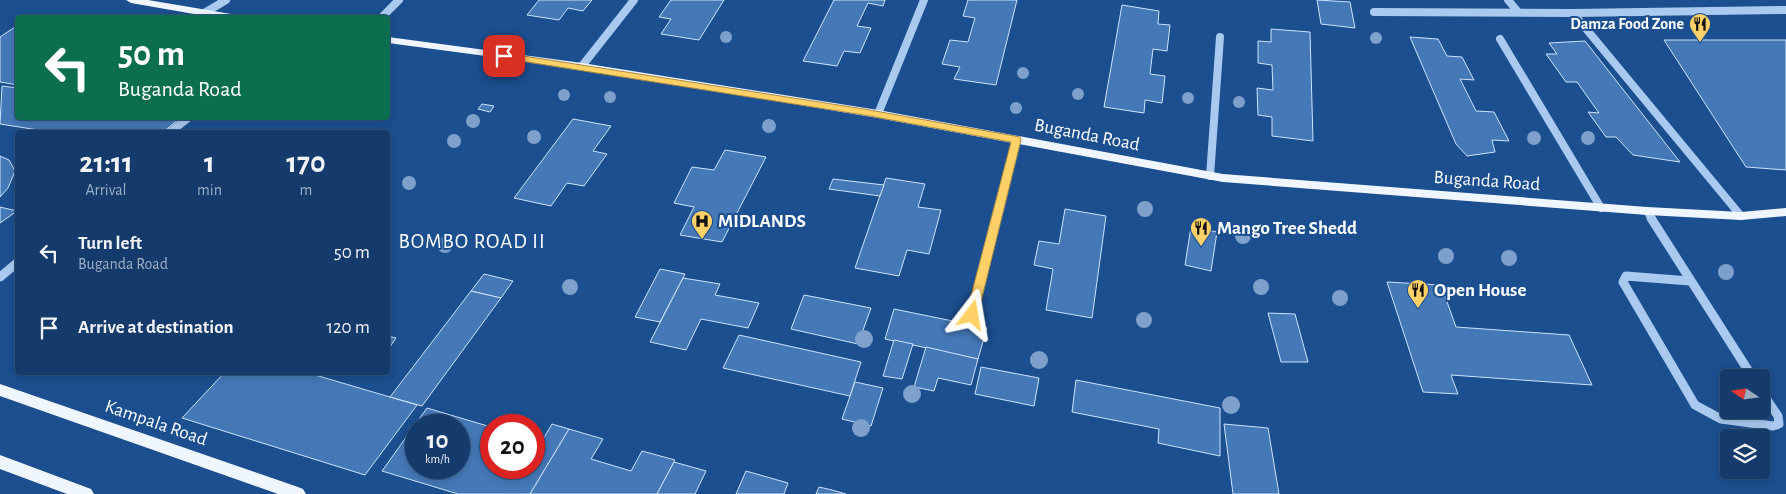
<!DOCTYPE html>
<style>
:root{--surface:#143b6b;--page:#214673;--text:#f1f3f6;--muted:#9dadc1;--line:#33557e}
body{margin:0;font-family:"Alegreya Sans",sans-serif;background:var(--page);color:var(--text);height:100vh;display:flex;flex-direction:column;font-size:19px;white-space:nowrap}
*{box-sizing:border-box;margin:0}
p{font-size:16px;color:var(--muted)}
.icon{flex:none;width:28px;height:28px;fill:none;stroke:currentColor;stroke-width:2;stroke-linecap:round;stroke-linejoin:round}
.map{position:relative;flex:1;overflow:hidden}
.sheet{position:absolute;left:15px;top:130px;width:375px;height:245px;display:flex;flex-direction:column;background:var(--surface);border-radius:5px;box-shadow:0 2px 8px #0003,0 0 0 1px var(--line)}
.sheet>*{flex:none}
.banner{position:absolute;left:15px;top:15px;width:375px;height:105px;border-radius:5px;box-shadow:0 2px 8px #0003,0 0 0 1px var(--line);background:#0b6e4f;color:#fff;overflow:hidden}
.needle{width:32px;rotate:283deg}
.buttons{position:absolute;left:1720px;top:369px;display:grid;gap:10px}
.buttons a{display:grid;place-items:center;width:50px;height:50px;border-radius:5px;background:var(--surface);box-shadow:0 2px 8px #0003,0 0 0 1px var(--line);font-size:25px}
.speed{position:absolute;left:405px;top:414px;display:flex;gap:10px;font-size:25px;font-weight:700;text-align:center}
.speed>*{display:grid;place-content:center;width:65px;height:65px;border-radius:50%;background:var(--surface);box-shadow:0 2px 8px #0003,0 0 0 1px var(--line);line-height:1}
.speed small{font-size:12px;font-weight:400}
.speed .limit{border:8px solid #d22;background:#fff;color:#111}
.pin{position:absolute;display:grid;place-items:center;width:42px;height:42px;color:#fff;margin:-21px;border-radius:10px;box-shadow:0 2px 8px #0006}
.me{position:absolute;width:55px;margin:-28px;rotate:14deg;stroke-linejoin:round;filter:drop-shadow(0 0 4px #0008)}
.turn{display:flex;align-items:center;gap:18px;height:105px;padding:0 20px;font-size:22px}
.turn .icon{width:65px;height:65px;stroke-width:2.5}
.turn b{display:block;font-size:35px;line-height:42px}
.eta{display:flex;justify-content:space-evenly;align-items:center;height:85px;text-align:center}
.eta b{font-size:30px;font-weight:600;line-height:35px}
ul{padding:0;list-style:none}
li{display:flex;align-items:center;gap:15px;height:75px;padding:0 20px}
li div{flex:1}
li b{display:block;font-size:19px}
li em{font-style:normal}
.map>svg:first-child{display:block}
</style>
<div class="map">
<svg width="1786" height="494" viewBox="0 0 1786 494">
<rect width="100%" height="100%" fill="#1b4f8f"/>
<!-- building -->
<g fill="#4478b7" stroke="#cfe3fa" fill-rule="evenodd">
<polygon points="539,0 592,0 583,11 568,8 559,20 527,15"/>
<polygon points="671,0 724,0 699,40 661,34 671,19 659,17"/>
<polygon points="834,0 885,0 883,6 868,3 857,26 871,28 860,53 844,51 837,66 803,61"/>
<polygon points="968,0 1017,0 996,85 954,79 960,67 942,64 950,40 968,42 975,18 963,16"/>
<polygon points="1317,0 1350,2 1355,28 1321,24"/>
<polygon points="1122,5 1159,11 1158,24 1170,25 1167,51 1153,49 1150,74 1165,76 1162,103 1145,100 1144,113 1104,107"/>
<polygon points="18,25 18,85 0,82 0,37"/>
<polygon points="1271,29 1310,32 1313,141 1272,136 1272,117 1258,115 1257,88 1273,90 1272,65 1258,63 1258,41 1271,42"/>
<polygon points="1410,37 1438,39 1447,56 1462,57 1474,80 1460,79 1476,111 1494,112 1509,141 1492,140 1495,152 1467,156 1456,144"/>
<polygon points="1664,40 1786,40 1786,170 1746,167"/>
<polygon points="1585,41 1680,162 1633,155 1616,137 1606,137 1588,112 1599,113 1577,82 1566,82 1546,54 1557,54 1549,43"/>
<polygon points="2,86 18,88 18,118 180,118 163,132 51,132 0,124"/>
<polygon points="482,104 494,106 490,112 478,109"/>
<polygon points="573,119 611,126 593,151 607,154 584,186 567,183 551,206 514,198"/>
<polygon points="725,150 766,157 722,242 680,235 694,207 674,203 692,167 714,170"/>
<polygon points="0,156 9,160 15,171 8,188 0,197"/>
<polygon points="886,178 925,184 918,207 941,210 929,254 907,250 899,276 855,268"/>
<polygon points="833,179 884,185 880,196 829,189"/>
<polygon points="0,207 17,211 0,223"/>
<polygon points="1065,209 1106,216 1092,318 1046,310 1053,269 1034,265 1039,241 1059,244"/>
<polygon points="1191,227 1217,232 1211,271 1185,265"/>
<polygon points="660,269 685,274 660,322 635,317"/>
<polygon points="484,274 513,281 501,298 471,291"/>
<polygon points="683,278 720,284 715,295 759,303 748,328 701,319 686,350 650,342"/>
<polygon points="1387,282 1441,285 1456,327 1569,335 1592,385 1451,375 1458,394 1423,392"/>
<polygon points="471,291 501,298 422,406 390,397"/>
<polygon points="804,295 871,308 858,344 791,329"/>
<polygon points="894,309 987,328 978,359 885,339"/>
<polygon points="1268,313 1295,314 1308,362 1281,362"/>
<polygon points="739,335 861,362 850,396 723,368"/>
<polygon points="388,336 396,338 388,350"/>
<polygon points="894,340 913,344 902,379 883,376"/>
<polygon points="926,347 978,359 971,385 938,378 934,391 914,387"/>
<polygon points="981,367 1039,378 1034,406 975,394"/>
<polygon points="225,372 305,372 417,405 365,475 182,418"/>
<polygon points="1076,380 1220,408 1220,456 1158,443 1159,429 1072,412"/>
<polygon points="855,382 883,388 871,426 842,419"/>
<path d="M427 408 491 427V468H534V439L542 441 552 424 569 429 530 494H458L382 471ZM416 425H459V468H416Z"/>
<polygon points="1224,424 1268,428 1279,494 1233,494"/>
<polygon points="569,429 603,439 591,459 631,471 642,451 675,460 657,494 530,494"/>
<polygon points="674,462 706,471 695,494 657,494"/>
<polygon points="746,471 788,483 784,494 736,494"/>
<polygon points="819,487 832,490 846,494 816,494"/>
</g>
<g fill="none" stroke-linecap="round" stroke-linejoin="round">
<!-- minor-far1 -->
<g stroke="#a9c9ee" stroke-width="8">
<polyline points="1508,0 1518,12"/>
<polyline points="206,12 226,0"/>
<polyline points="1374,12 1573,13 1786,10"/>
<polyline points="1573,13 1741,216"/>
<polyline points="381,18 399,0"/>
<polyline points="1500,39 1601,208"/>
<polyline points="582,66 634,0"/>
<polyline points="878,114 924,0"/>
<polyline points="170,132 188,118"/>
<polyline points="1210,176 1220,37"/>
<polyline points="1647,211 1652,219"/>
<polyline points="996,219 1016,140"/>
</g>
<!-- minor -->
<g stroke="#a9c9ee" stroke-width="9">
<polyline points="1651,218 1753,378"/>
<polyline points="0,277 18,262"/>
<polyline points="1690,281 1626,276 1623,282 1695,405 1721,419 1773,426 1779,424 1778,416 1761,391"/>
<polyline points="972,315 996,218"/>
</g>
<!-- major -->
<g fill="#f0f6ff" fill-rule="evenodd">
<polygon points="126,0 148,0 237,15 242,18 217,18 131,3"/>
<polygon points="388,37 582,63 878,110 1223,174 1647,207 1741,212 1786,208 1786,216 1741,220 1647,215 1223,182 878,118 582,69 388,43"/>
<polygon points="0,384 298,487 303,489 306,494 278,494 0,396"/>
<polygon points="0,455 91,489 94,494 67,494 0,469"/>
</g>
</g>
<!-- trees -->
<g fill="#7ea0ca">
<circle cx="726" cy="37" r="6"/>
<circle cx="1376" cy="38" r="6"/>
<circle cx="1023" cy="73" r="6"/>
<circle cx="1078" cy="94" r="6"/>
<circle cx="564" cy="95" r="6"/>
<circle cx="610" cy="97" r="6"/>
<circle cx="1188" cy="98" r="6"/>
<circle cx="1239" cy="102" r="6"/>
<circle cx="1016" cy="108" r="6"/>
<circle cx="473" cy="121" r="7"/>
<circle cx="769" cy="126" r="7"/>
<circle cx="534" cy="137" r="7"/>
<circle cx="1534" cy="138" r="7"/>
<circle cx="1588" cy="138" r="7"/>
<circle cx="454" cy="141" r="7"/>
<circle cx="409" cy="183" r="7"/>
<circle cx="1145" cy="209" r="8"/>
<circle cx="1243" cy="236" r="8"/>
<circle cx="445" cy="245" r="8"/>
<circle cx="1446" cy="256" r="8"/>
<circle cx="1509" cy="258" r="8"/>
<circle cx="1726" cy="272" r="8"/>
<circle cx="570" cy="287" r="8"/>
<circle cx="1261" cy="287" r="8"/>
<circle cx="1340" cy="298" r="8"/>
<circle cx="1144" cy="320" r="8"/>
<circle cx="864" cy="339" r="9"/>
<circle cx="1039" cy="360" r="9"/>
<circle cx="912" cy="394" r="9"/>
<circle cx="1231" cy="405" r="9"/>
<circle cx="861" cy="428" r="9"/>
</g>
<!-- route -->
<polygon fill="#ffd166" stroke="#a68842" points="504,53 864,109 1020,137 1021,140 977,318 972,320 966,315 1011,142 864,115 501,58 500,56"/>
<!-- icons -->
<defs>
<g id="restaurant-pin" transform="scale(1.125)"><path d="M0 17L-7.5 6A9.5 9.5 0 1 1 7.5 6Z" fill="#ffd166" stroke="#1b4f8f"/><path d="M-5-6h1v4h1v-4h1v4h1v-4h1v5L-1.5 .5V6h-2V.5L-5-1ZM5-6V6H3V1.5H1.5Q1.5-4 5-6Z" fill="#111"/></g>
<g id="hospital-pin" transform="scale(1.125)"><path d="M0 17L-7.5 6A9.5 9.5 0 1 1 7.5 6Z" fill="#ffd166" stroke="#1b4f8f"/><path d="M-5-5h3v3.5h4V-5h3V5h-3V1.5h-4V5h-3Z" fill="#111"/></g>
</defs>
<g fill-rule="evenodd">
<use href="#restaurant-pin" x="1700" y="24"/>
<use href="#hospital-pin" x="702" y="221"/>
<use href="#restaurant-pin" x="1201" y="228"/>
<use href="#restaurant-pin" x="1418" y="290"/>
</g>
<g text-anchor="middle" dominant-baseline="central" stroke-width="4" stroke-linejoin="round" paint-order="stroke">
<!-- far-poi labels -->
<g font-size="16" font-weight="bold" fill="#fff" stroke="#1b4f8f" text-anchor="end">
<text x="1684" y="24">Damza Food Zone</text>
</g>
<!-- street labels -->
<g font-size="19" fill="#fff" stroke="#1b4f8f">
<text transform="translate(1087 135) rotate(11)">Buganda Road</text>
<text transform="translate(1487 181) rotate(4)">Buganda Road</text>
<text transform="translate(156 423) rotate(19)">Kampala Road</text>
</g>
<!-- poi labels -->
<g font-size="19" font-weight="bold" fill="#fff" stroke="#1b4f8f" text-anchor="start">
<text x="718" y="221">MIDLANDS</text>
<text x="1217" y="228">Mango Tree Shedd</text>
<text x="1434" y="290">Open House</text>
</g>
<!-- quarter labels -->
<g font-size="21" letter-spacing="1" fill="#fff" stroke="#1b4f8f">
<text x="472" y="241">BOMBO ROAD II</text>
</g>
</g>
</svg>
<div class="buttons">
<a><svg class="needle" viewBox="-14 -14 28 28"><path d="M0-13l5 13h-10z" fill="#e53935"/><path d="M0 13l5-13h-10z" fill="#9dadc1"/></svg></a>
<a><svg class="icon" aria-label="layers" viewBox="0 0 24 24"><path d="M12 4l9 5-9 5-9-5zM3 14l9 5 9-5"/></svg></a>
</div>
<div class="speed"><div>10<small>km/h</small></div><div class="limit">20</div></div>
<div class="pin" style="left:504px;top:56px;background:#d93025"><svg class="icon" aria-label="arrive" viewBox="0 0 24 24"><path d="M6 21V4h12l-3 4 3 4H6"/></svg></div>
<svg class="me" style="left:972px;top:315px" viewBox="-20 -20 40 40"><path d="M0-17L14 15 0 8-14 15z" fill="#ffd166" stroke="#fff" stroke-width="4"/></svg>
<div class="banner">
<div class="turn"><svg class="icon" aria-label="left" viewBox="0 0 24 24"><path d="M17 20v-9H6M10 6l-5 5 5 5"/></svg><div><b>50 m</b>Buganda Road</div></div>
</div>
<section class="sheet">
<div class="eta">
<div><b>21:11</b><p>Arrival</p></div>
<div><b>1</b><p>min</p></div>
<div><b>170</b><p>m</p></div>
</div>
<ul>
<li><svg class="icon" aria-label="left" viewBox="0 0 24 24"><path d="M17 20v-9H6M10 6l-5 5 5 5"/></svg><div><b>Turn left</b><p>Buganda Road</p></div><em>50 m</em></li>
<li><svg class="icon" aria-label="arrive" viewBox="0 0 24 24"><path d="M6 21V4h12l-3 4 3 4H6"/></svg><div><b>Arrive at destination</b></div><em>120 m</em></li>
</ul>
</section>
</div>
